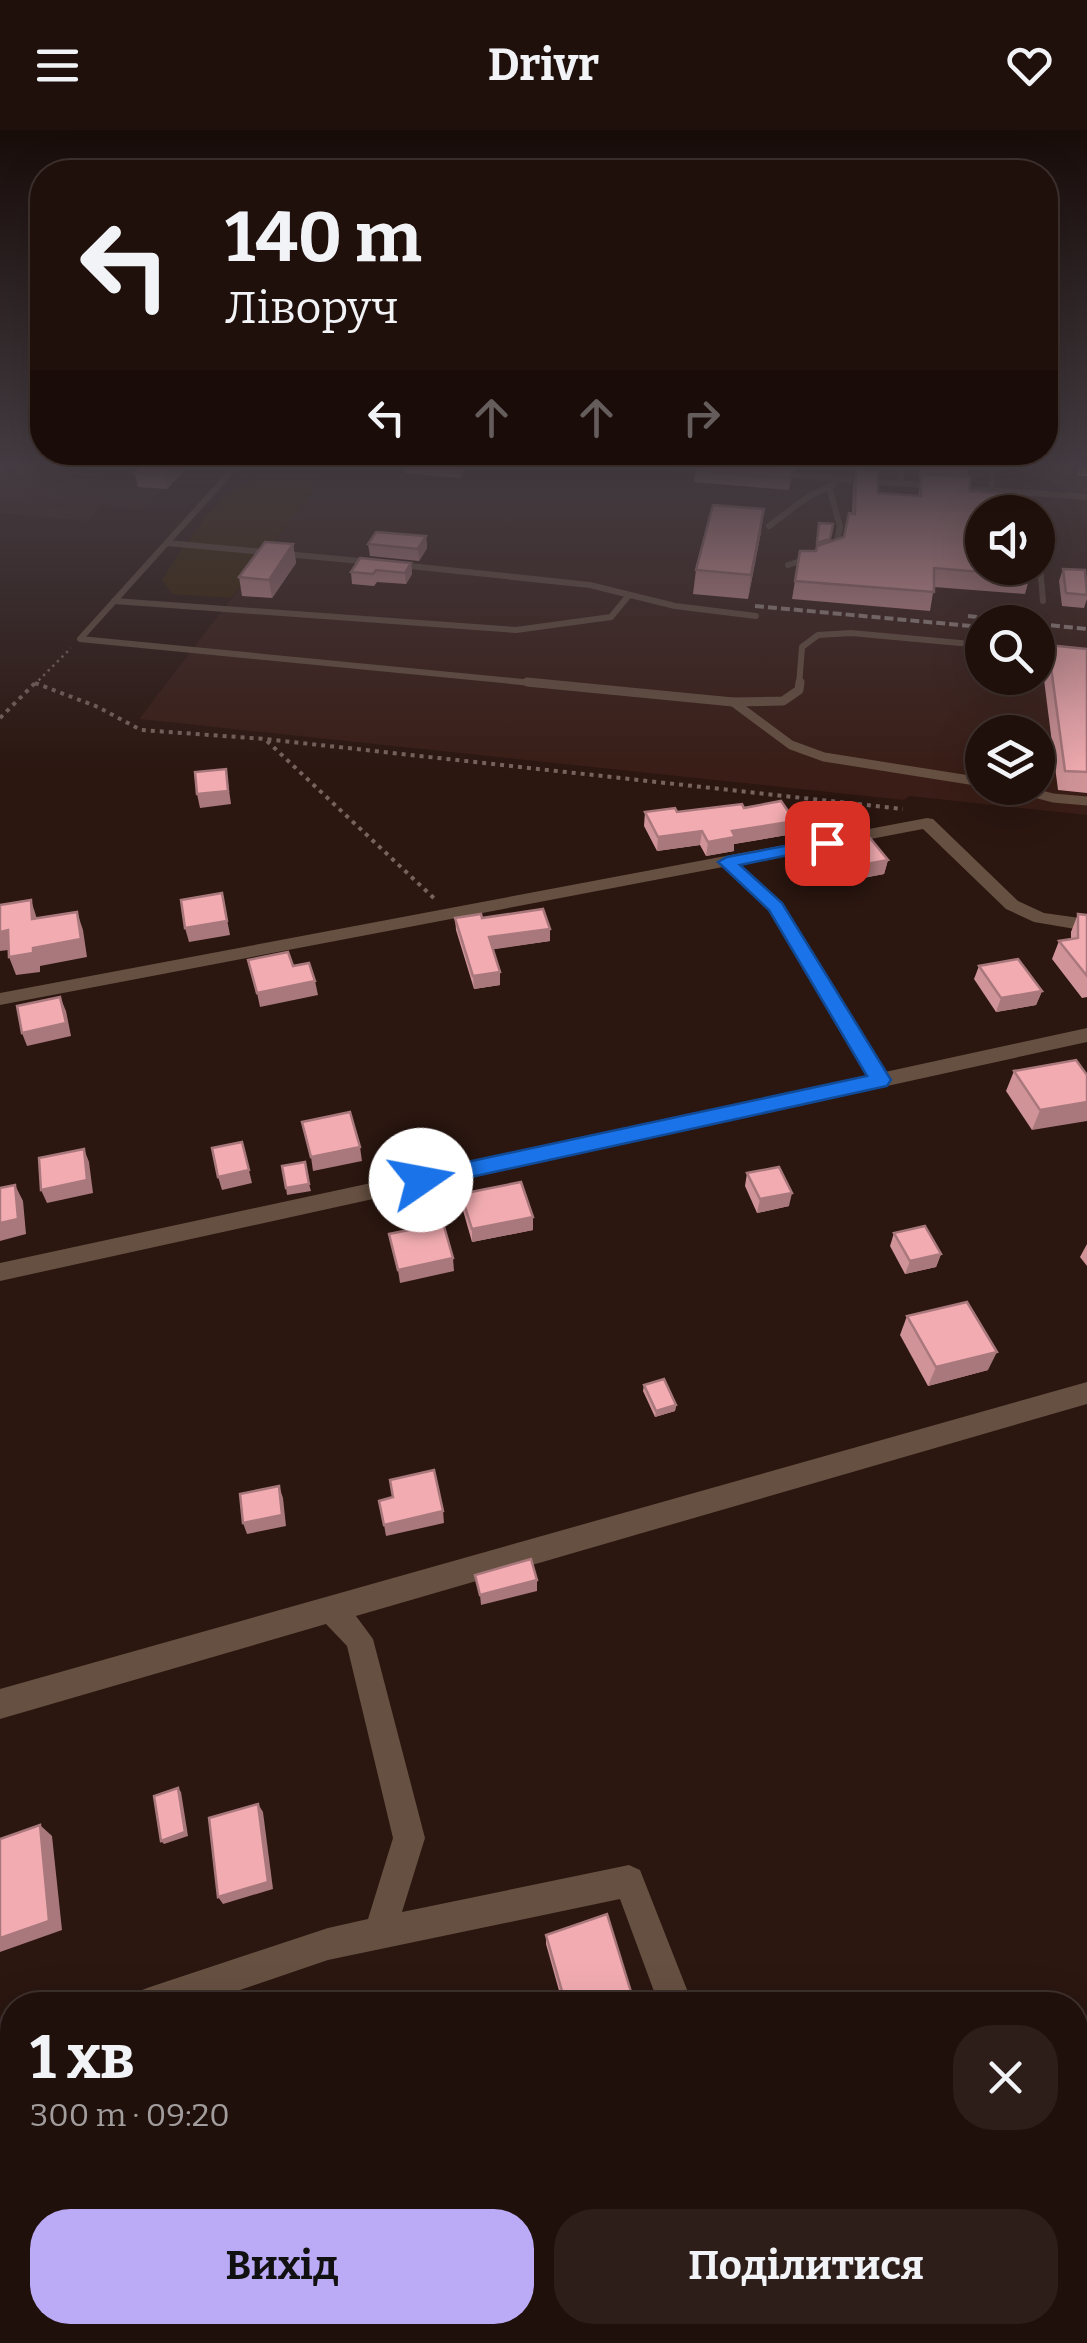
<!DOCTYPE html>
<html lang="uk">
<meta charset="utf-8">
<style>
:root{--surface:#20100c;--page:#2d1e1a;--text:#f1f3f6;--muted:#a29d9d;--line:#3d302d;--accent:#bbaaf6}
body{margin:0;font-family:Bitter,serif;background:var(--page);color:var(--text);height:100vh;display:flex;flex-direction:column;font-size:38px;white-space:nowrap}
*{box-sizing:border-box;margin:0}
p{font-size:32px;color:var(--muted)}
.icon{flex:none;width:55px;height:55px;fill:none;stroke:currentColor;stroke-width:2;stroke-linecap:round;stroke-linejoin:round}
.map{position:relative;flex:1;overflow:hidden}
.panel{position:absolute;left:0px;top:1862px;width:1088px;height:352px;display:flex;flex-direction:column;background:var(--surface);border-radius:40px 40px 0 0;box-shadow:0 10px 40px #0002,0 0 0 2px var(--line)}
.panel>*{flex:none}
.hud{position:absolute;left:30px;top:30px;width:1028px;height:305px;border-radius:40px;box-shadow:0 10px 40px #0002,0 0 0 2px var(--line);background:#20100c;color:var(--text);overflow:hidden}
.fabs{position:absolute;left:965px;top:365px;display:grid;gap:20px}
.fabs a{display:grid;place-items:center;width:90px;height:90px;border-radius:50%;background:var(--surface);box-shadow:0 10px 40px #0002,0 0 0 2px var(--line);font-size:50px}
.pin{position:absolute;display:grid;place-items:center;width:85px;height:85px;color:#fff;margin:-42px;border-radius:20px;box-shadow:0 5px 15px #0006}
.me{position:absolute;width:110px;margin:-55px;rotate:78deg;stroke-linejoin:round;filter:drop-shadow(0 0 8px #0008)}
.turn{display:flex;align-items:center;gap:35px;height:210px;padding:0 30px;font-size:45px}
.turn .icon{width:130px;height:130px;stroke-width:2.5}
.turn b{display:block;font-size:70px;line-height:85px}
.lanes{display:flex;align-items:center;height:95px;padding:0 30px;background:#0003;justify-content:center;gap:50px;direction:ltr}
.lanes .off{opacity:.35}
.round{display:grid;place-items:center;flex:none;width:105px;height:105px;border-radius:40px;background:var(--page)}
.headline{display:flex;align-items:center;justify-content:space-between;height:170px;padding:0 30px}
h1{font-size:60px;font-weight:700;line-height:75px}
.button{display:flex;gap:20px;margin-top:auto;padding:20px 30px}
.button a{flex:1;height:115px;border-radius:40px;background:var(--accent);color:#111;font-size:40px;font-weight:700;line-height:115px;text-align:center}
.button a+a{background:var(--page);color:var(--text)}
header{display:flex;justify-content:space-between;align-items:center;height:130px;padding:0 30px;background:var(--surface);font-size:45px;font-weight:700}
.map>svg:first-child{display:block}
</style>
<header><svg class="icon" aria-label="menu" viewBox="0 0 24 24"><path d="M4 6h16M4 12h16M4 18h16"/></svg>Drivr<svg class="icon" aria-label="heart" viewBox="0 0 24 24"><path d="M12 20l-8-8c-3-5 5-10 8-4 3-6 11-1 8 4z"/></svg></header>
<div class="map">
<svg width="1087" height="2213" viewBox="0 0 1087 2213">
<rect width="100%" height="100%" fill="#2b1610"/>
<!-- built -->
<g fill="#391d16" fill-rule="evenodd">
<polygon points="0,334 191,334 142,380 101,376 88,391 0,383"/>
<path d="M335 334H1087V685L909 666 904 670 139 589ZM982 382H1038V438H982ZM982 492H1038V548H982ZM982 602H1038V658H982Z"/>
</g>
<!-- green -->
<path fill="#382200" d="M249 350H322L231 468 173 464 162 450C183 417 214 368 249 350Z"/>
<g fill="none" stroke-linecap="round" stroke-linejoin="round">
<!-- path-far1 -->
<g stroke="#77635e" stroke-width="2.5" stroke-dasharray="2.5 4" stroke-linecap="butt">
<polyline points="35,553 39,555"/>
<polyline points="34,555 71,518"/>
</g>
<!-- path -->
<g stroke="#77635e" stroke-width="4" stroke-dasharray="4 5" stroke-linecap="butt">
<polyline points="35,553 98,577 141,600 265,609 903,679"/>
<polyline points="0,588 36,552"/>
<polyline points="267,611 437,771"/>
</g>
<!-- service-far1 -->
<g stroke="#665042" stroke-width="6">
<polyline points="238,334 80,509 553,555"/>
<polyline points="649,334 709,339"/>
<polyline points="992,334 992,360 996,362"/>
<polyline points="777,344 933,356"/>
<polyline points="900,353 902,334"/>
<polyline points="829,356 840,397 835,420"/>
<polyline points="957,358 1087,367"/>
<polyline points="1013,370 1035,382"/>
<polyline points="769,396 809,366 834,355"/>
<polyline points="167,413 371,432"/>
<polyline points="1038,413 1043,471"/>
<polyline points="400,435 590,455 675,476 756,486"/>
<polyline points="788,435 813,427"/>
<polyline points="114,471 516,500 611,487 629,465"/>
<polyline points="1038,520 1087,524"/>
<polyline points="799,555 802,517 818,505 851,503 982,515"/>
</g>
<!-- service -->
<g stroke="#665042" stroke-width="9">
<polyline points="527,552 733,572 783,571 799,560 800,552"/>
<polyline points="733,572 791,615 824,627 982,652"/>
<polyline points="1016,658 1053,668 1087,671"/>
</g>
<!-- minor -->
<g fill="#665042" fill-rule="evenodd">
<polygon points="927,688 933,689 1018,771 1044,783 1087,789 1087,801 1034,792 1006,779 923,699 739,734 782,773 885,942 1087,898 1087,912 0,1151 0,1133 867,946 769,780 723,737 0,875 0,863"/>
<polygon points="1087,1252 1087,1274 356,1486 373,1509 425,1708 402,1782 629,1735 640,1740 693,1875 659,1875 620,1769 328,1830 196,1875 130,1875 135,1863 147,1858 328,1798 368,1789 393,1708 347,1516 326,1494 0,1589 0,1559"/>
<polygon points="12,1916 12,1950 0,1955 0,1921"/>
<polygon points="807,2202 845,2202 849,2213 811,2213"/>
</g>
<!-- rail -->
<g stroke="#a08e89" stroke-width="4" stroke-dasharray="9 4" stroke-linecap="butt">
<polyline points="755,476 982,497"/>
<polyline points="968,486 1027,492"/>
<polyline points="1038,494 1087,499"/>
</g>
</g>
<!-- wall -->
<g fill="#d09498">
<polygon points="190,334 167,359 138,357 135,343"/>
<polygon points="404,334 468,334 460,348 404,343"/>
<polygon points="761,334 801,334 801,337"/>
<polygon points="920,334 970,334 967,347 969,361 1030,446 1025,464 934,457 930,481 792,469 800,421 816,421 819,393 833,394 830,412 844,407 852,384 853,357 856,340 878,363 918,366 921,348 919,347"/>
<polygon points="1077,334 1087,334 1087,346 1078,346"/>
<polygon points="695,340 793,340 789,360 694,352"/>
<polygon points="761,402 748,469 693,464 696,440"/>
<polygon points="426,406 427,418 419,431 370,426 368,414"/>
<polygon points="293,414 296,433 272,468 242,466 239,447"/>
<polygon points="411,433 412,444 406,454 377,452 374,456 352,454 351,442"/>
<polygon points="1063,439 1087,457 1087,469 1084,478 1062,476 1059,451"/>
<polygon points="1048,515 1087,519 1087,663 1058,660 1042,534"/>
<polygon points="744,678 793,704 734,714 734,721 706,726 700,715 657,721 644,696 645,682 677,682"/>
<polygon points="834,715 888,730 884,744 847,751 831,729"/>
<polygon points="1078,784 1087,785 1087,867 1082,868 1052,829 1059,811 1071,809 1071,802"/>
<polygon points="455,788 482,788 550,811 492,819 500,855 474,859 456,800"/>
<polygon points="979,836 1042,861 1036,875 996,882 974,849"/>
<polygon points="1014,941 1087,945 1032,1000 1006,961"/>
<polygon points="747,1043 789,1076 757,1083 745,1056"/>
<polygon points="461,1064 533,1087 533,1100 472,1112 462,1077"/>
<polygon points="894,1103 941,1124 936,1137 905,1144 890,1116"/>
<polygon points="1087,1114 1087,1136 1080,1127"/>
<polygon points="907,1186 988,1240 928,1256 900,1205"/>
<polygon points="644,1255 676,1275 675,1281 655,1287 643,1261"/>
<polygon points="546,1805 635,1875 563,1875 546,1814"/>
</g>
<!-- shaded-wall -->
<g fill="#a9787c">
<polygon points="174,334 190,334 167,359 164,345"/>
<polygon points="460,334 468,334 460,348"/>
<polygon points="764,379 761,402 748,469 751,445"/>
<polygon points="426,406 427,418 419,431 418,419"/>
<polygon points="293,414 296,433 272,468 269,450"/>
<polygon points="411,433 412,444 406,454 405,443"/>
<polygon points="226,639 231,674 200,678 197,664"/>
<polygon points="795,691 793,704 734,714 734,721 706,726 708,712 732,701"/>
<polygon points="702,701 700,715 657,721 658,707"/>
<polygon points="888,730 884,744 847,751 850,737"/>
<polygon points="222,763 230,805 189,812 185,798"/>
<polygon points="31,770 37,789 32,789"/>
<polygon points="77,782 83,800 87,827 40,836 40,842 16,845 9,827 33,818"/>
<polygon points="550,799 550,811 489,820 489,807"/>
<polygon points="8,800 16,819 0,821 0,802"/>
<polygon points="500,842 500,855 474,859 473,846"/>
<polygon points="315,851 318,865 260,877 257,863"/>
<polygon points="1042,861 1036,875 996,882 1001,868"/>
<polygon points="60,867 66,881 71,906 27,916 22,903"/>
<polygon points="1087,972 1087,991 1032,1000 1040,980"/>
<polygon points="242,1012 252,1053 222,1060 218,1047"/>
<polygon points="360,1017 362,1031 313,1041 311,1027"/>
<polygon points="84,1019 89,1032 93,1063 47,1073 41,1060"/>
<polygon points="309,1054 311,1061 287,1065 286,1058"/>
<polygon points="15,1055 23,1071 26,1104 0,1111 0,1093"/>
<polygon points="792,1063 789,1076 757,1083 760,1069"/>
<polygon points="533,1087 533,1100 472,1112 472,1099"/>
<polygon points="941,1124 936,1137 905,1144 910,1131"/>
<polygon points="453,1128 454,1141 400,1153 398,1140"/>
<polygon points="997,1222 988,1240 928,1256 936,1237"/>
<polygon points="676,1275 675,1281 655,1287 656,1281"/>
<polygon points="279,1356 283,1368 286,1396 247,1404 243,1393"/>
<polygon points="443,1381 444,1393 386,1406 384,1395"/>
<polygon points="537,1450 537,1461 481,1475 480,1465"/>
<polygon points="178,1658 181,1662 188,1706 164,1714 161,1711"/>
<polygon points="258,1674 263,1682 273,1759 223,1774 218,1767"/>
<polygon points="40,1695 52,1706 62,1800 0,1822 0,1808"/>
</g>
<!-- building -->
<g fill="#f2acb1" stroke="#a9787c" stroke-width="2.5">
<polygon points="144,334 174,334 164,345 135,343"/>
<polygon points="697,334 716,334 793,340 791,348 695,340"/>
<polygon points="856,340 877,341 878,363 921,366 921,344 970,347 969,361 1022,365 1024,382 982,382 982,438 1029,438 1030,446 934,438 934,462 795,451 800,421 816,421 817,416 844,407 849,383 855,384"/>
<polygon points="713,375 764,379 751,445 696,440"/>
<polygon points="819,393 833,394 830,409 817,413"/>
<polygon points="376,402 426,406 418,419 368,414"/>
<polygon points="265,412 293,414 269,450 239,447"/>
<polygon points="360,428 411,433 405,443 376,440 373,444 351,442"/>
<polygon points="1063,439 1085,440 1087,465 1066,463"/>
<polygon points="1048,515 1087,519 1087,642 1065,641"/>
<polygon points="226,639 228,661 197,664 195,642"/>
<polygon points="781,671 795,691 732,701 735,707 708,712 702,701 658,707 645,682 675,678 677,682 742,674 744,678"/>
<polygon points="870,708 888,730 850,737 834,715"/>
<polygon points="222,763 227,791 185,798 181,770"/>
<polygon points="31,770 32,789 77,782 81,809 33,818 33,823 9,827 8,800 0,802 0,775"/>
<polygon points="543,779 550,799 489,807 500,842 473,846 455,788 481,784 482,788"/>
<polygon points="1078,784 1087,785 1087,846 1059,811 1078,808"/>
<polygon points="288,822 293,836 309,833 315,851 257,863 248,830"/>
<polygon points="1018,829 1042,861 1001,868 979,836"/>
<polygon points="60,867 66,893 22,903 17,876"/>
<polygon points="1076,930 1087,945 1087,972 1040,980 1014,941"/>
<polygon points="350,982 360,1017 311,1027 302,992"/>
<polygon points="242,1012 249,1040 218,1047 212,1018"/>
<polygon points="84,1019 87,1050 41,1060 39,1028"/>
<polygon points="305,1032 309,1054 286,1058 282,1036"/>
<polygon points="779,1037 792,1063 760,1069 747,1043"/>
<polygon points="521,1052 533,1087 472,1099 461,1064"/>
<polygon points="15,1055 18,1089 0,1093 0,1058"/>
<polygon points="443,1093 453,1128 398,1140 389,1104"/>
<polygon points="925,1096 941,1124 910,1131 894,1103"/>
<polygon points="967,1172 997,1222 936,1237 907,1186"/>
<polygon points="664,1249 676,1275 656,1281 644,1255"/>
<polygon points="434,1340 443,1381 384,1395 379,1371 393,1367 390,1350"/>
<polygon points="279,1356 282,1385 243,1393 240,1364"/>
<polygon points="531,1429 537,1450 480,1465 475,1445"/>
<polygon points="178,1658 185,1702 161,1711 154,1666"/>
<polygon points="258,1674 268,1752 218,1767 209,1688"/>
<polygon points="40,1695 49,1791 0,1808 0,1709"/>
<polygon points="607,1784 635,1875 566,1875 546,1805"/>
<polygon points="340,1868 341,1875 322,1875"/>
</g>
<!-- sky -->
<linearGradient id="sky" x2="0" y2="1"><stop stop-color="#180c09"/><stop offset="0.52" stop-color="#443c42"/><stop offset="1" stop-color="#443c42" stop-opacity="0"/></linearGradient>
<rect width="1087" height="644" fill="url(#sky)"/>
<!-- route -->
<polygon fill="#1a73e8" stroke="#114b97" stroke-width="2.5" points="827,708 833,709 833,716 740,735 782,773 891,950 887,956 421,1058 413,1056 410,1050 421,1042 867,946 769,780 718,732 727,727"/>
</svg>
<div class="fabs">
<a><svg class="icon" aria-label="sound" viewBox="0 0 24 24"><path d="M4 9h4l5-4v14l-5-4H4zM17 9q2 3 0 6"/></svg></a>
<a><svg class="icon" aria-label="search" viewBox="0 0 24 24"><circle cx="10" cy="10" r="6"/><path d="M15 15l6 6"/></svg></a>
<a><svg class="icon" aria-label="layers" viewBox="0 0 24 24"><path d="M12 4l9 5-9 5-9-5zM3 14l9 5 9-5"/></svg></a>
</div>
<div class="pin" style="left:827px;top:713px;background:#d93025"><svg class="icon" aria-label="arrive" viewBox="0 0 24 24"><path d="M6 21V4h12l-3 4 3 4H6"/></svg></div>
<svg class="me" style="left:421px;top:1050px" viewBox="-20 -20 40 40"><circle r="19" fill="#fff"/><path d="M0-13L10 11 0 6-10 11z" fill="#1a73e8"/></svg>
<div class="hud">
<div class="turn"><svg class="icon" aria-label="left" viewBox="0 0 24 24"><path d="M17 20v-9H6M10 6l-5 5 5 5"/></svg><div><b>140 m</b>Ліворуч</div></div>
<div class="lanes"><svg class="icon" aria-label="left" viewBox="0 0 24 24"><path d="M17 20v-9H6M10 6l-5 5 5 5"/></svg><svg class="icon off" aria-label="ahead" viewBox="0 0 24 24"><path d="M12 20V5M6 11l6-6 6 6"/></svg><svg class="icon off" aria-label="ahead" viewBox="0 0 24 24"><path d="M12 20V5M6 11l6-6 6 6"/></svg><svg class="icon off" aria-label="right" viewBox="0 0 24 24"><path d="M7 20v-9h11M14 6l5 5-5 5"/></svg></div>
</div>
<section class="panel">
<div class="headline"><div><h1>1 хв</h1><p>300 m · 09:20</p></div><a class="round"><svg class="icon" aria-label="close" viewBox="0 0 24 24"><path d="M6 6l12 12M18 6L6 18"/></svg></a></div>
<div class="button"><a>Вихід</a><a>Поділитися</a></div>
</section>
</div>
